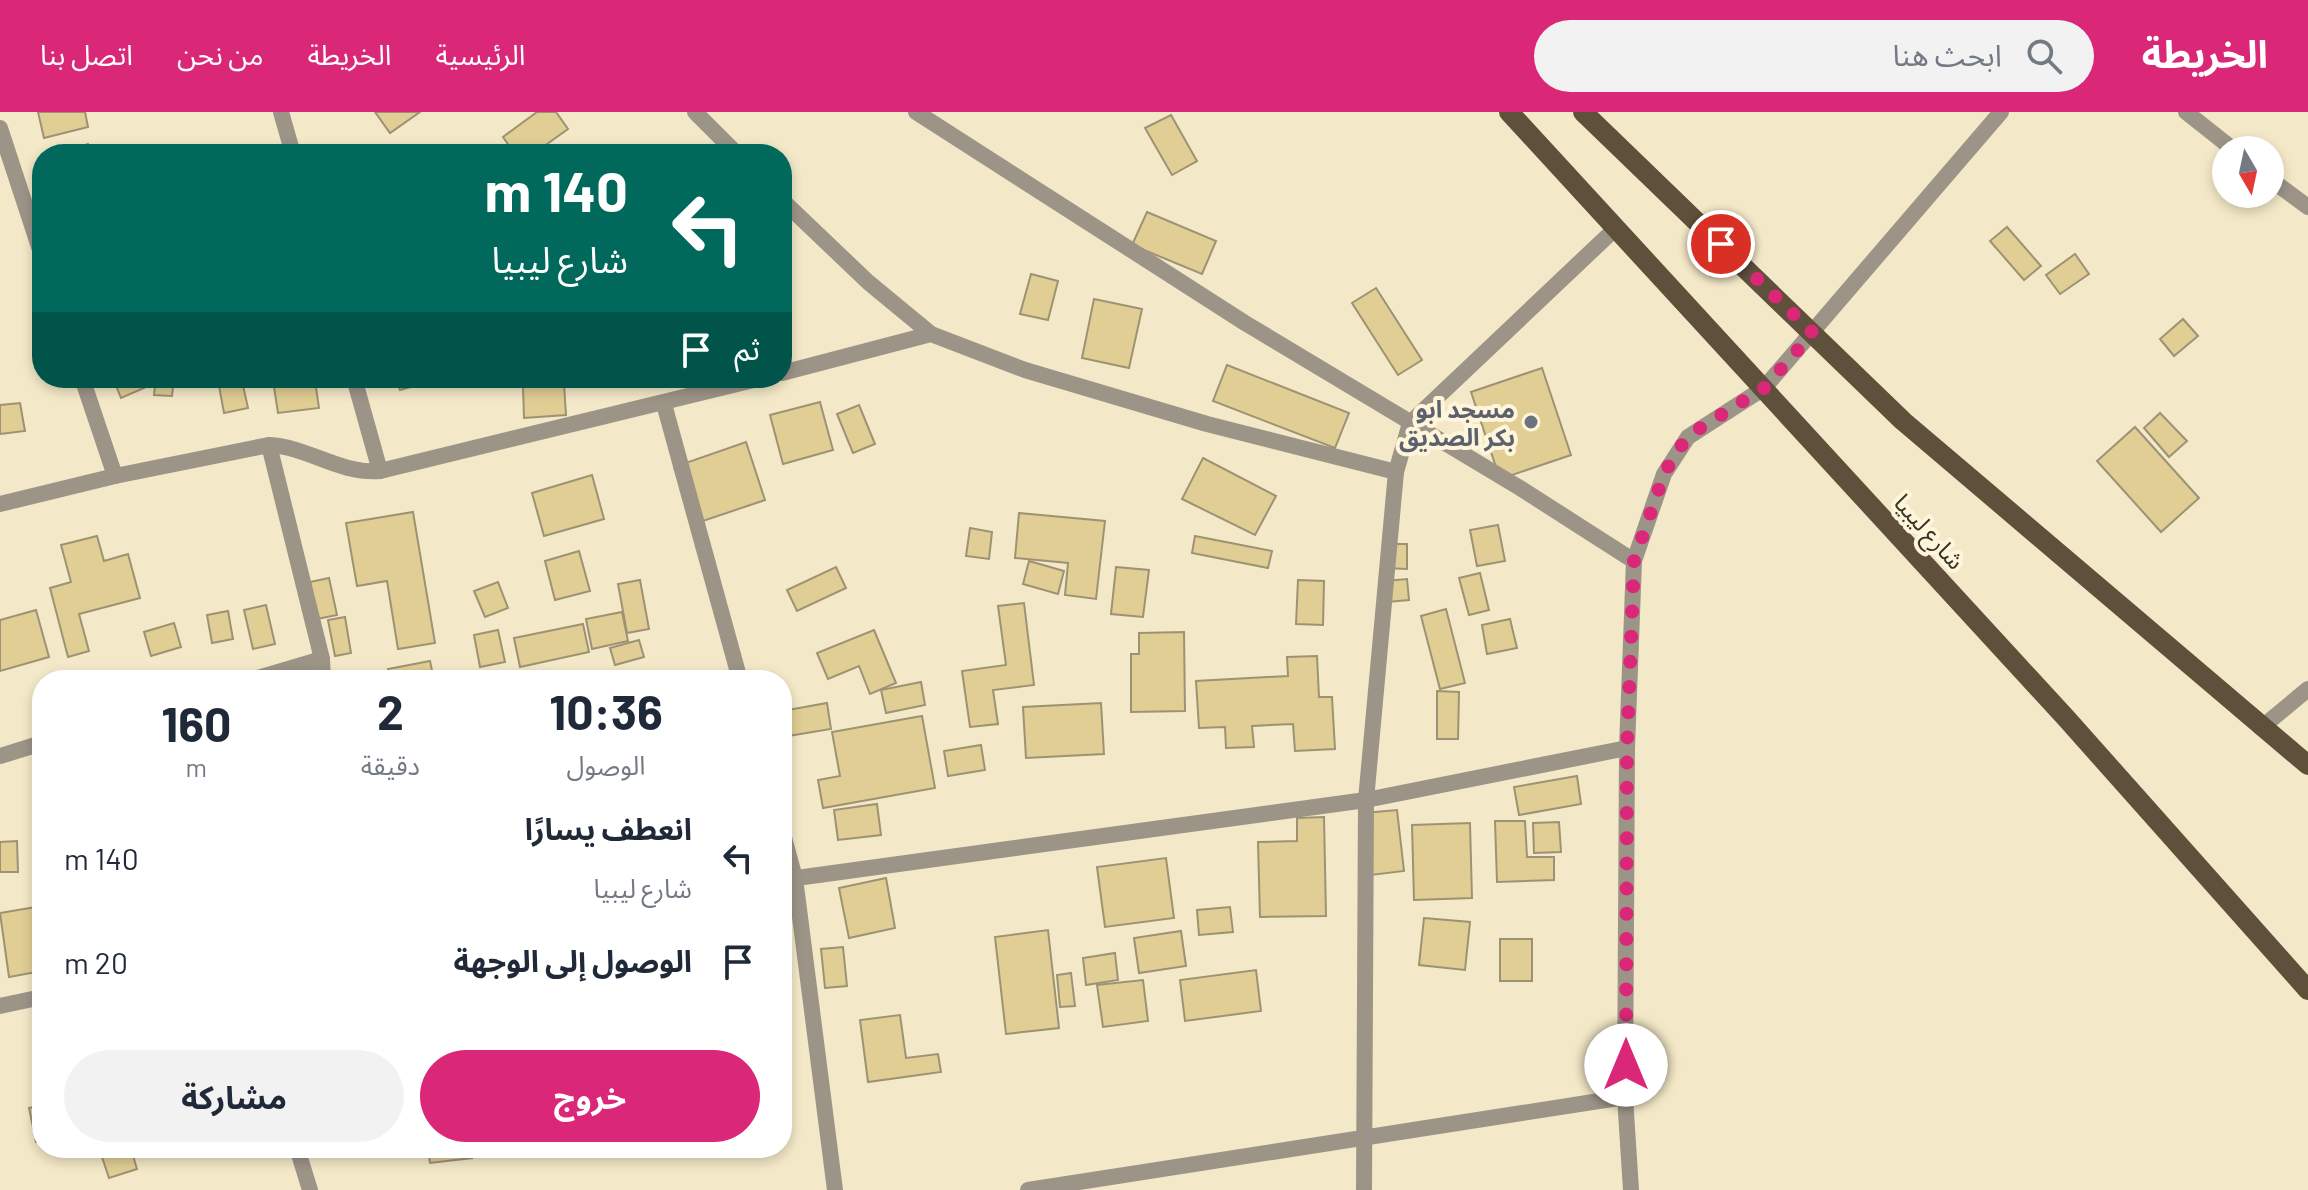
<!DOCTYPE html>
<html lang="ar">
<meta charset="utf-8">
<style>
:root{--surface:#fff;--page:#f2f2f3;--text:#1f2937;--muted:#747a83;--accent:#db2777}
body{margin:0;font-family:Barlow,"Noto Sans Arabic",sans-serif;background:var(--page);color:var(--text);direction:rtl;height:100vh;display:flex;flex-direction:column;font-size:30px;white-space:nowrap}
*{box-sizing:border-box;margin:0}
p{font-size:26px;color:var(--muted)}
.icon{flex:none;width:44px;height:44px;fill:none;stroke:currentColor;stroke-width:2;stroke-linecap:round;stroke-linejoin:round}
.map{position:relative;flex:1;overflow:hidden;direction:ltr}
.sheet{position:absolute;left:32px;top:558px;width:760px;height:488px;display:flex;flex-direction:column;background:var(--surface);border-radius:32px;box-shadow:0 4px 12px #0003;direction:rtl}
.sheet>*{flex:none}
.top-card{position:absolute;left:32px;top:32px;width:760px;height:244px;border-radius:32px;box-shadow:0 4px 12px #0003;direction:rtl;background:#00695c;color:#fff;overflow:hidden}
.needle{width:52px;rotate:171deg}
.buttons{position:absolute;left:2212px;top:24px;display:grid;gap:16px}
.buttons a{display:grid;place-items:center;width:72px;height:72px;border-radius:50%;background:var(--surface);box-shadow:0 4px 12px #0003;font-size:40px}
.pin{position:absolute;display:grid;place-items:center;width:68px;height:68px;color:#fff;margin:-34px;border:4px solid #fff;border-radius:50%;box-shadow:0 2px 8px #0007}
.me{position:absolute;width:88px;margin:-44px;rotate:0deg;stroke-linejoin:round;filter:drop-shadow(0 0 6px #0008)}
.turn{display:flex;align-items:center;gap:28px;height:168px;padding:0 32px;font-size:36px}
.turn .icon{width:104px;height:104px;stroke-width:2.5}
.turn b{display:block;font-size:56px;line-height:68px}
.then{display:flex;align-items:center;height:76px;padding:0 32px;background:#0003;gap:16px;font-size:30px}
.eta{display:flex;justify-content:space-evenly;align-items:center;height:136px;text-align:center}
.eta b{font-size:48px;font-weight:700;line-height:56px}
.button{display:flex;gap:16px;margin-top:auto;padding:16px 32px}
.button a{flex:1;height:92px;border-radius:48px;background:var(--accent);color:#fff;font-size:32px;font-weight:700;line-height:92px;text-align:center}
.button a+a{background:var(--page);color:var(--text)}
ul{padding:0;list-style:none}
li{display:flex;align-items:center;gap:24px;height:104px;padding:0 32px}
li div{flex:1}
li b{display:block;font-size:30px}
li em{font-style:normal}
header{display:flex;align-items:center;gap:48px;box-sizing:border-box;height:112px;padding:0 40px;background:var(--accent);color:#fff}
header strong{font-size:38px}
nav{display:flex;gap:44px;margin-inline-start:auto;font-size:28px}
.search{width:560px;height:72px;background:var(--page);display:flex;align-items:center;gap:20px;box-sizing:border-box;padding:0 28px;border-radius:44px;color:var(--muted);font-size:30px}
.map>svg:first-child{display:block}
</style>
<header>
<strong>الخريطة</strong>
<div class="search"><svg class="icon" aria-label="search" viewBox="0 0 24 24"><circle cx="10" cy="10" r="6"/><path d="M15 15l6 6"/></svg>ابحث هنا</div>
<nav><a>الرئيسية</a><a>الخريطة</a><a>من نحن</a><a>اتصل بنا</a></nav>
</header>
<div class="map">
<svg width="2308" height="1078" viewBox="0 0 2308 1078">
<rect width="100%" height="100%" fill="#f3e8c7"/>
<!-- building -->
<g fill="#e1ce94" stroke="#9d9374" stroke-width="2">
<polygon points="38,0 85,0 88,15 44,26"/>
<polygon points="375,0 420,0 390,21"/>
<polygon points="537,0 556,0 568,17 533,42 515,42 503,25"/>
<polygon points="1171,3 1197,49 1172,63 1145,16"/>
<polygon points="88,32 92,42 62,42 62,41"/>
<polygon points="1147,100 1216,129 1202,162 1132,133"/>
<polygon points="2007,115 2041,154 2024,168 1990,129"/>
<polygon points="2075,142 2089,162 2060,182 2046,163"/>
<polygon points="1031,162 1058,169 1048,208 1020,202"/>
<polygon points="1376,176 1422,248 1398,263 1352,191"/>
<polygon points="1094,187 1142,197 1129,256 1082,246"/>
<polygon points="2183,207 2198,224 2174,244 2160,227"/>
<polygon points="1227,253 1349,301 1335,336 1213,289"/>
<polygon points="1542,256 1571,343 1500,367 1471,280"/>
<polygon points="113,266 140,266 144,276 121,286"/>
<polygon points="156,266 174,266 172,284 154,283"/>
<polygon points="396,266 442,266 400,278"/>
<polygon points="242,269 248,296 224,301 219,274"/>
<polygon points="315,269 319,296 278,301 274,275"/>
<polygon points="564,272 566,303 524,306 523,274"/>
<polygon points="820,290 833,338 783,352 770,303"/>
<polygon points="20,291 25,319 0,322 0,293"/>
<polygon points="859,293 875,332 853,341 837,302"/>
<polygon points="2160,301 2187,329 2169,345 2144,316"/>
<polygon points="2135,315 2199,386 2161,420 2097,349"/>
<polygon points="746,330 765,388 694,412 674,355"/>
<polygon points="1203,346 1276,384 1255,423 1182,387"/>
<polygon points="592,363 604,407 544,424 532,381"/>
<polygon points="413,400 435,531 398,537 387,469 357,474 346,411"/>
<polygon points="1019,401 1105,409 1096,487 1065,483 1068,451 1015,446"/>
<polygon points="1498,413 1505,449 1477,454 1470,418"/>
<polygon points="970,416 992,420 989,447 966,444"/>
<polygon points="97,424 104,449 128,442 140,486 79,502 89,539 68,545 50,476 71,470 61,433"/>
<polygon points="1195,424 1272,439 1268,456 1192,441"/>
<polygon points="1385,432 1407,432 1407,457 1385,456"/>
<polygon points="579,439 590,479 555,488 545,449"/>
<polygon points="1029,449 1064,459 1058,482 1023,472"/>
<polygon points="836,455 846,476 797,499 787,478"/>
<polygon points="1116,455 1149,458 1143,505 1111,502"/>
<polygon points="1480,461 1489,498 1469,503 1459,466"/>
<polygon points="329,466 337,503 317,507 310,470"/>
<polygon points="1407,467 1409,488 1387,490 1385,469"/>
<polygon points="640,468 649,517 627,521 618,472"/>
<polygon points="1298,468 1324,469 1323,513 1296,512"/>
<polygon points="498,470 508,496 485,505 474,479"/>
<polygon points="1024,491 1034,573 993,578 998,612 970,615 962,559 1006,553 998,494"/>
<polygon points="266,493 275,532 253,537 244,498"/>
<polygon points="1446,497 1465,571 1440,577 1421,504"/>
<polygon points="36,498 49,545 0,559 0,508"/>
<polygon points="228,499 233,527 212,531 207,503"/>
<polygon points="622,500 628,529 592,537 586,507"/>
<polygon points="345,505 351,541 335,544 328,508"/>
<polygon points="1510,507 1517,536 1487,542 1482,513"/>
<polygon points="174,511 181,535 151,544 144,520"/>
<polygon points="583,512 589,540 520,555 514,526"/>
<polygon points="498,518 505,550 480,555 474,523"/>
<polygon points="874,518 896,571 870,582 859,554 828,567 817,541"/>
<polygon points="1184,520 1185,599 1131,600 1131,542 1139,542 1139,521"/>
<polygon points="639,528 644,545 615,553 610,536"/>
<polygon points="1317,544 1319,585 1332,585 1335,637 1295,639 1293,612 1252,614 1254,635 1226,636 1225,615 1199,616 1196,569 1288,564 1287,545"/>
<polygon points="430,549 434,568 390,568 388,557"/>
<polygon points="551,559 553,568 505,568"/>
<polygon points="921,570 925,593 886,601 881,578"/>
<polygon points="1437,579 1459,580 1458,627 1437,627"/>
<polygon points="827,591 831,617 782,625 782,599"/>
<polygon points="1101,591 1104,642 1026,646 1023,595"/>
<polygon points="922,604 935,676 823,696 818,668 840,664 832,620"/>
<polygon points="981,633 985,658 948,664 944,639"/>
<polygon points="1577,664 1581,692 1519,703 1514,675"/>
<polygon points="877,692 881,723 838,728 834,698"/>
<polygon points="1397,698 1404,759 1371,763 1364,701"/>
<polygon points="1324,705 1326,804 1260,805 1258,730 1297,729 1297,706"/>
<polygon points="1495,709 1525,709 1527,745 1554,745 1554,768 1497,770"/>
<polygon points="1559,710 1561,740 1534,741 1533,711"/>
<polygon points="1470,711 1472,786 1414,788 1412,713"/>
<polygon points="17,729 18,760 0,760 0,730"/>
<polygon points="1166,746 1174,806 1105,815 1097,755"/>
<polygon points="886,766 895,816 849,826 839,776"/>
<polygon points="42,794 42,859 9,865 0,801"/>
<polygon points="1230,795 1233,820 1199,823 1197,798"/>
<polygon points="1424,806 1470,810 1465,858 1419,853"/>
<polygon points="1048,818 1059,916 1006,922 995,825"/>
<polygon points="1181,819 1186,854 1139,861 1134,826"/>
<rect x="1500" y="827" width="32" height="42"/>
<polygon points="843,835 847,874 825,876 821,837"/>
<polygon points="1115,841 1118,868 1086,873 1083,846"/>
<polygon points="1256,858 1261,899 1185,909 1180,868"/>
<polygon points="1071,861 1075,894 1060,895 1057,863"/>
<polygon points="1143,868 1148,909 1103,915 1097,873"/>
<polygon points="900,903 906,946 938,942 941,960 868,970 860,908"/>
<polygon points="42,993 42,1028 36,1030 29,996"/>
<polygon points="428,1036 471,1036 472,1046 430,1051"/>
<polygon points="131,1037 137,1057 109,1066 102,1045"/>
</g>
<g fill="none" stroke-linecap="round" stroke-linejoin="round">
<!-- street -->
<g stroke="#9d9488" stroke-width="16">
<polyline points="281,0 293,42"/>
<polyline points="695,0 737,42"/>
<polyline points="916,0 1245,211 1520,376 1634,449"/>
<polyline points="2186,0 2234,38"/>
<polyline points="0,16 42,144"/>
<polyline points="2270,67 2308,95"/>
<polyline points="782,88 868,170 931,222"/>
<polyline points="782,261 931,222 1025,258 1207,312 1396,360"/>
<polyline points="82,266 115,364"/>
<polyline points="354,266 380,359"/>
<polyline points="664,292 740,568"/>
<polyline points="269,333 322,547 323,568"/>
<path d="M0 392 115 364 269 333C309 335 338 362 380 359L762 266"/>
<polyline points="251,568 322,547"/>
<polyline points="2261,616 2308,577"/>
<polyline points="0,644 42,631"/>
<polyline points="782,718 795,766 835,1078"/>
<polyline points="782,768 1366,688 1627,636"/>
<polyline points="0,894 42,885"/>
<polyline points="297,1036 310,1078"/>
<polyline points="1028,1078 1625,985"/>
<polyline points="1364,1078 1366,688 1396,360 1410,311 1617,115"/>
<polyline points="1631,1078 1625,985 1627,636 1634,449 1664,362 1688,325 1764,276 2001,0"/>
</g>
<!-- primary -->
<g stroke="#5f503b" stroke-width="20">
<polyline points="1509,0 2066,606 2308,878"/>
<polyline points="1583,0 1903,309 2308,653"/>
</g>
</g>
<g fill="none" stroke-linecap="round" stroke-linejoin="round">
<!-- route -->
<polyline stroke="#db2777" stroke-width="14" stroke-dasharray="0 25.2" points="1626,953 1627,636 1634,449 1664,362 1678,337 1697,318 1764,276 1813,221 1721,132"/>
</g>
<!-- markers -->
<circle fill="#6b7280" stroke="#fef5da" stroke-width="3" cx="1531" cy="310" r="8"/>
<g text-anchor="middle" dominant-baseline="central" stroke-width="8" stroke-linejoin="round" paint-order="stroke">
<!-- worship labels -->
<g font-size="24" font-weight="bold" fill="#5b616d" stroke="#fef5da" text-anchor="end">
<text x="1515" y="296">مسجد ابو<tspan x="1515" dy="28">بكر الصديق</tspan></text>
</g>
<!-- street labels -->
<g font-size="24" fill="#383427" stroke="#fef5da">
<text transform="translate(1930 419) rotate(48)">شارع ليبيا</text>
</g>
</g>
</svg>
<div class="buttons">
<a><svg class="needle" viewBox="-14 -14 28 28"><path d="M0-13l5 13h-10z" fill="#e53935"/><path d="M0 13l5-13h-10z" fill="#747a83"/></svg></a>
</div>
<div class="pin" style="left:1721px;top:132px;background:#d93025"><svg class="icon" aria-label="arrive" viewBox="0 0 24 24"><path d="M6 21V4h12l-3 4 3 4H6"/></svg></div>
<svg class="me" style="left:1626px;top:953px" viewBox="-20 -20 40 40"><circle r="19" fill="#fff"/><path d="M0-13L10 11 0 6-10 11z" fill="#db2777"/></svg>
<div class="top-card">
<div class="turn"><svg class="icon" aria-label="left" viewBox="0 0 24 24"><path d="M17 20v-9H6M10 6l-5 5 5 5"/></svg><div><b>140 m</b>شارع ليبيا</div></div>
<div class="then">ثم<svg class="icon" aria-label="arrive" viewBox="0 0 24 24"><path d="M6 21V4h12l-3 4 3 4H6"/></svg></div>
</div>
<section class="sheet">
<div class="eta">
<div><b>10:36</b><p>الوصول</p></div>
<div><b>2</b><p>دقيقة</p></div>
<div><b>160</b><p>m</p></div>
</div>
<ul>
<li><svg class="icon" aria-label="left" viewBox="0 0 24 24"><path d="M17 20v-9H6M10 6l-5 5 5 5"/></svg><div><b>انعطف يسارًا</b><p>شارع ليبيا</p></div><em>140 m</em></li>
<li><svg class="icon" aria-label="arrive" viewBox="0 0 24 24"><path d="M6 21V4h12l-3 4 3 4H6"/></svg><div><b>الوصول إلى الوجهة</b></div><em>20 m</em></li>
</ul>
<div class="button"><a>خروج</a><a>مشاركة</a></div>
</section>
</div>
